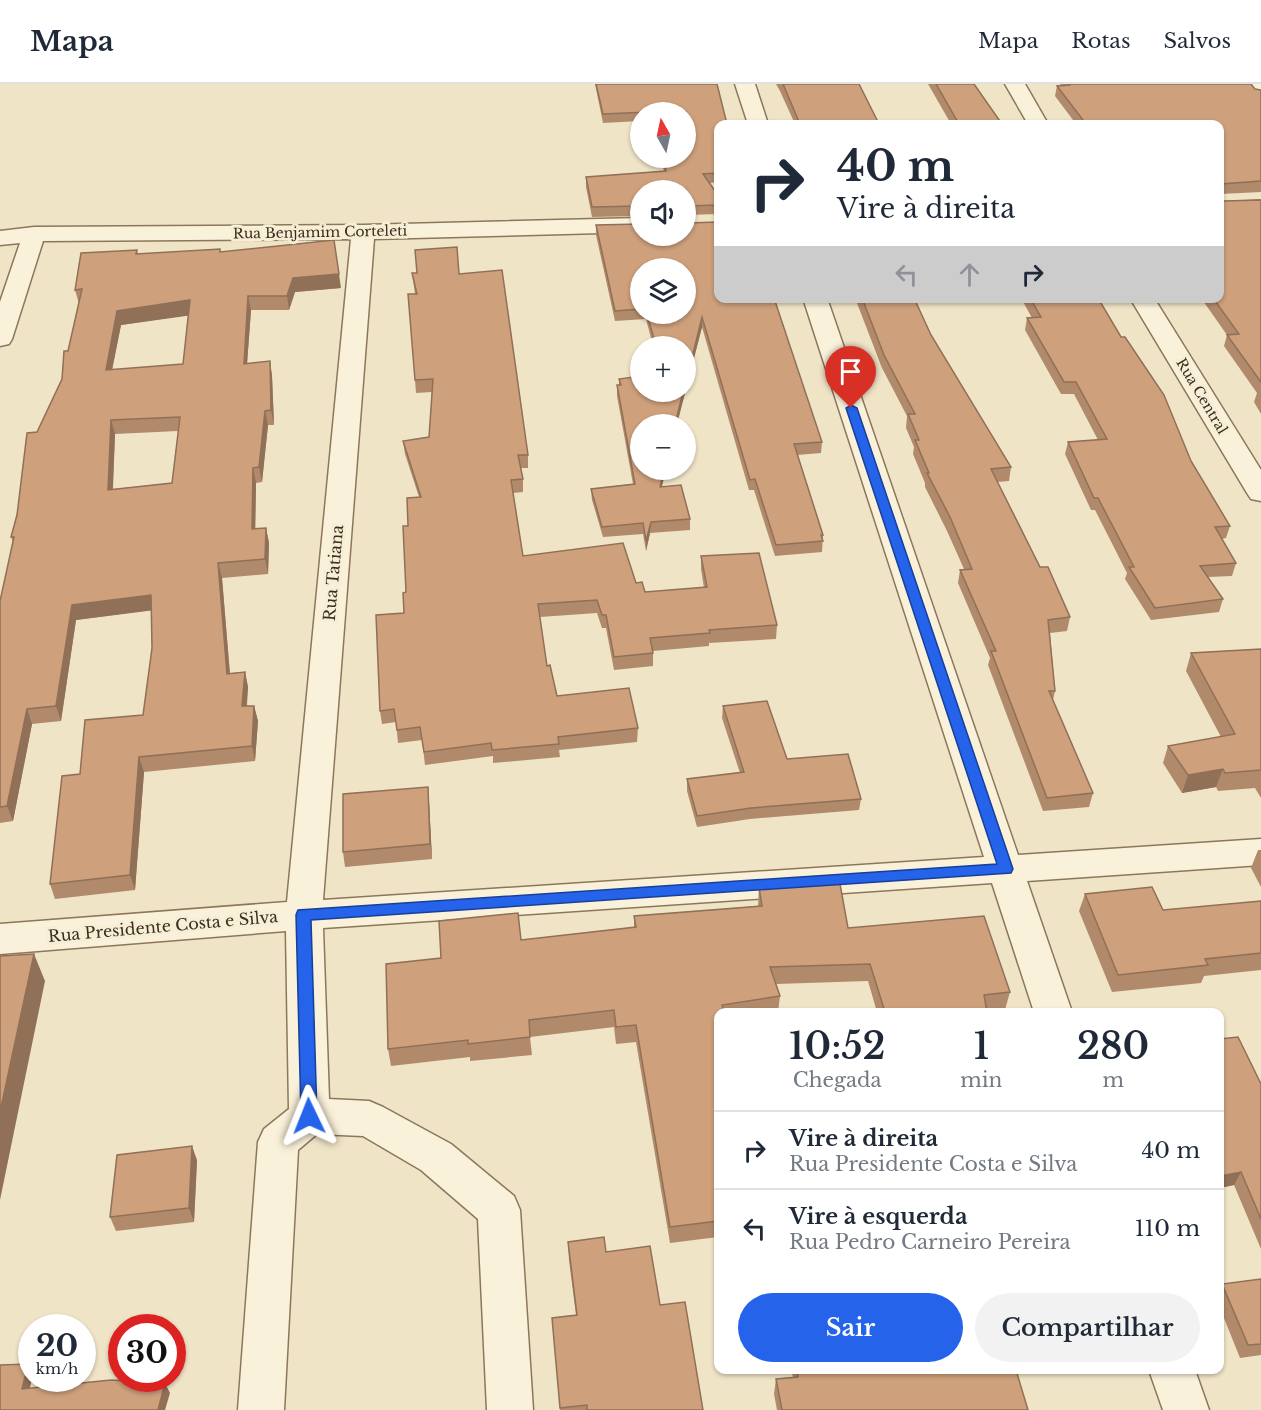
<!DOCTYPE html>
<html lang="pt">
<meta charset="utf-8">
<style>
:root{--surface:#fff;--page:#f2f2f3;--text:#1f2937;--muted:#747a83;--line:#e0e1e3;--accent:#2563eb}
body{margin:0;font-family:"Libre Baskerville",serif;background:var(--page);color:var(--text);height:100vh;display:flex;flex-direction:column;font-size:22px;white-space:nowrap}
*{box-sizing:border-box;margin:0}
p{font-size:20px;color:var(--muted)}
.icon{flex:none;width:33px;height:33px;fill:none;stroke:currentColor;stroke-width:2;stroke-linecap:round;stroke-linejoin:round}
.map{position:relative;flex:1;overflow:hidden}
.side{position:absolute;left:714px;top:924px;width:510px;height:366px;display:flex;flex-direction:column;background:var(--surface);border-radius:12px;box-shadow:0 2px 4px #0004}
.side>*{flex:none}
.top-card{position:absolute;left:714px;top:36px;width:510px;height:183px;border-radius:12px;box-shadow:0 2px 4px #0004;background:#fff;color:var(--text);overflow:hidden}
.needle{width:39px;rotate:351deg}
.buttons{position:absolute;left:630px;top:18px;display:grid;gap:12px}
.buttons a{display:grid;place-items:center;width:66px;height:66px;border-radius:50%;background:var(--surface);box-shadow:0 2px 4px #0004;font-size:30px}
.speed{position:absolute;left:18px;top:1230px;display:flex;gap:12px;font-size:30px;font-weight:700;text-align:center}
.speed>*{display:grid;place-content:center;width:78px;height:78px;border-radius:50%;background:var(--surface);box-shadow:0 2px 4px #0004;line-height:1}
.speed small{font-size:15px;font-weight:400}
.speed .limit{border:9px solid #d22;background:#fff;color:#111}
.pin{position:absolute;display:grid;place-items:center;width:51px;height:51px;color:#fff;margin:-62px -26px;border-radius:50% 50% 50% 0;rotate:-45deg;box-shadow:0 0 6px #0007}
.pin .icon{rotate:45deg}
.me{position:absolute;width:66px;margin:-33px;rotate:358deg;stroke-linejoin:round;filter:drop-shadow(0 0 4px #0008)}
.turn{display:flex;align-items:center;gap:21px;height:126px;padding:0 24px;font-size:27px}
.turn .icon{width:78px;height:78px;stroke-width:2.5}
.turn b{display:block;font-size:42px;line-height:51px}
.lanes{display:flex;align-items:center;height:57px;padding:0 24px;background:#0003;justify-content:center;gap:30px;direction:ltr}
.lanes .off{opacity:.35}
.eta{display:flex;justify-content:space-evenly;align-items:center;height:102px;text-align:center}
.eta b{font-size:36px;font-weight:600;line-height:42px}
.primary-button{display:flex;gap:12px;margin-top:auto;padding:12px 24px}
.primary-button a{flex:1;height:69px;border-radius:36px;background:var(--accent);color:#fff;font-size:24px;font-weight:600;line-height:69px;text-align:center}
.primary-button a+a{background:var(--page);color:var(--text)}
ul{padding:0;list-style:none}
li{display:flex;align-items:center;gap:18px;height:78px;padding:0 24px;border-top:2px solid var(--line)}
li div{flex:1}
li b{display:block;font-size:22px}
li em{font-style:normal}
header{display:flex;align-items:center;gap:36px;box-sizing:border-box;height:84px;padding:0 30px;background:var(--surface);border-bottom:2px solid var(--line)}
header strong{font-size:28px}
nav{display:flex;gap:33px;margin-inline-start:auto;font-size:21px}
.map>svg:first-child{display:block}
</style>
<header>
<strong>Mapa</strong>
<nav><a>Mapa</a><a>Rotas</a><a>Salvos</a></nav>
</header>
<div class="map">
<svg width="1261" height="1326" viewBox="0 0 1261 1326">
<rect width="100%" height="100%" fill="#f0e4c7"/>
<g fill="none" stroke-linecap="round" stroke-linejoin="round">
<!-- minor casing -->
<g stroke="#8c775b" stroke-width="3">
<g id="minor">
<polygon points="735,0 755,0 768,40 748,40"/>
<polygon points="1005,0 1025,0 1048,40 1028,40"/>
<polygon points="1243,0 1261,0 1261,16 1254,14"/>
<polygon points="640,134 640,148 374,155 323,816 984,773 803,214 827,214 1018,771 1261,755 1261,781 1027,797 1072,928 1034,928 992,799 323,844 329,1015 369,1017 383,1023 451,1060 514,1112 520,1126 533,1326 487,1326 478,1135 421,1086 363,1052 317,1050 298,1066 284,1326 238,1326 258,1058 264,1045 289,1025 286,847 0,870 0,840 287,818 351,155 43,157 12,255 9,260 0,262 0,218 20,159 0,161 0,147 34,143 363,141"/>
<polygon points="1130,214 1154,214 1261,386 1261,417 1251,415 1247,409"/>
<polygon points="1149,1286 1195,1286 1209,1326 1163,1326"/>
</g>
</g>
<!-- minor -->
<use href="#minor" fill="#faf1da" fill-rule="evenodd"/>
</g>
<!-- wall -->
<g fill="#b18a6b" fill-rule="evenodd">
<polygon points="595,0 717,0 718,98 710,99 718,111 718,130 686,131 686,106 640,106 640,132 592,133 586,103 586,93 664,87 660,74 686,74 686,28 640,28 640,37 603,39"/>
<polygon points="776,0 859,0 879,40 795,40 780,7"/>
<polygon points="928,0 974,0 1002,40 951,40"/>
<polygon points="1060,0 1251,0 1255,5 1261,6 1261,108 1221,110 1221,115 1223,117 1261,115 1261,330 1254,318 1257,309 1224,262 1227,251 1201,214 1220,214 1220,40 1076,40 1055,12 1057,2 1061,1"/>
<path d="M640 140 822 358 821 369 797 371 823 451 822 468 775 472 754 406H749L702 243 677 340H640V386H666L662 402 690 435V446L650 449 646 467 643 450 603 453 592 416 591 405 633 400 617 312V301H619V295L686 308V262H653L646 235 615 237 596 151V141ZM640 184 686 230H640Z"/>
<path d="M137 166 138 170 221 168 341 204 295 208 289 226H251L247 280 270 277 272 292 274 341H268L262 398 256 399 255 445 266 444 269 459 268 490 222 494 230 589 245 588 248 603 247 622H254L258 637 255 677 144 688 135 806 55 815 50 800 80 690 143 631 152 564 151 526 76 536 61 637 32 640 13 737 0 739V517L13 458 11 453 37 348 62 295 79 220 75 206ZM188 231 183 280 112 286 121 241ZM178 347 172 399 113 405 115 350Z"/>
<polygon points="412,189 459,190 528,371 528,384 520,384 523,395 523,408 513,409 523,472 636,499 645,508 704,504 701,485 701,472 777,541 776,555 709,559 709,562 653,567 653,582 614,586 606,544 602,544 597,529 540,533 547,582 557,612 638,644 637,658 559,666 560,673 493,679 493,672 425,681 422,656 398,659 396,638 382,640 380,627 404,529 406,508 408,442 419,413 405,370 403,357 429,353 432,308 416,309 415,296 415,210"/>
<polygon points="855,214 914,214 931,251 1011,383 1009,397 997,398 1040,483 1070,533 1067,547 1050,549 1055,607 1053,616 1093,709 1089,723 1043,727 988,581 990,574 958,499 960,486 964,485 947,447 925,403 925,399 913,370 914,363 906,344 907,332 882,284"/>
<polygon points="1021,214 1098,214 1191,377 1230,442 1226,454 1222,455 1236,479 1232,492 1208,493 1223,515 1219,528 1151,536 1125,495 1127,489 1095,426 1091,426 1065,370 1068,358 1098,356 1074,310 1061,310 1025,246 1027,234 1032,234"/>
<polygon points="1261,565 1261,714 1255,704 1218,707 1216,703 1182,709 1163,679 1168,662 1221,653 1186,587 1191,569"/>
<polygon points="723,622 787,675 861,715 859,726 750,735 697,743 687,707 687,695 740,689 722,634"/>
<polygon points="429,718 432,775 345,783 343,768"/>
<polygon points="1258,766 1261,766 1261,803 1251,784"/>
<polygon points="759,803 848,844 1010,908 1005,926 987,927 987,928 877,928 868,897 776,900 780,912 778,928 718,928 718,1153 670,1159 636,958 616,960 614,943 530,953 532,971 470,977 470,973 391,982 388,965 441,874 521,856 634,843 634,832 758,822"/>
<polygon points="1085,810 1163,826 1261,817 1261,886 1204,892 1201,899 1112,908 1079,827"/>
<polygon points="1220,955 1261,1000 1261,1165 1234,1101 1220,1104"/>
<polygon points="197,1076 194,1138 116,1147 110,1133"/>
<polygon points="568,1158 606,1168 660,1221 703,1326 560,1326 552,1234 576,1231 569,1176"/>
<polygon points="1261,1195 1261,1271 1240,1274 1220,1224 1220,1205 1222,1200"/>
<polygon points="791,1286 1016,1286 1028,1326 777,1326 774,1310 776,1295 793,1293"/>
</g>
<!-- shaded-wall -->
<g fill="#907057">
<polygon points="339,190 341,204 295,208 289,226 287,212 293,194"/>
<polygon points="248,212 251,226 246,294 244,280"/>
<polygon points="190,216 193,231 121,241 109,301 106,286 117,227"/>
<polygon points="702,233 702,243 677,340 675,340 683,308 686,308 686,298"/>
<polygon points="270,277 272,292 274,341 271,326"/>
<polygon points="265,327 268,341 262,398 259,383"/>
<polygon points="111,336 115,350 112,421 108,406"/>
<polygon points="253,384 256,399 255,460 252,445"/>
<polygon points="664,386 666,386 659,413 660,403"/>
<polygon points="651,438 650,449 646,467 646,457"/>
<polygon points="266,444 269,459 268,490 265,475"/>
<polygon points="218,479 222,494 231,605 227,590"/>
<polygon points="151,511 155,526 76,536 61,637 56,622 72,521"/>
<polygon points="245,588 248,603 245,638 242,622"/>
<polygon points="254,622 258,637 255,677 252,662"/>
<polygon points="27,625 32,640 13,737 7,722"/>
<polygon points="139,673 144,688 135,806 130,791"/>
<polygon points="1223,685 1216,703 1182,709 1188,691"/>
<polygon points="428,703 429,718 432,775 430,760"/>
<polygon points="34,870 45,897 0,1116 0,1028"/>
<polygon points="192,1062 197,1076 194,1138 189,1124"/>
<polygon points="1241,1088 1234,1101 1220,1104 1220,1092"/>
<polygon points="28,1280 32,1286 32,1294 28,1314 22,1305"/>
<polygon points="165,1299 170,1309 165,1326 158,1326"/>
</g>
<!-- building -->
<g fill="#cea07c" stroke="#907057" stroke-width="1.5" fill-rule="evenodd">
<polygon points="596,0 717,0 727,40 718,40 718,89 703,90 718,111 718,121 686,122 686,106 640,106 640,122 592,123 586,93 666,87 663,74 686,74 686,28 649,28 603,30"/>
<polygon points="783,0 859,0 879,40 800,40"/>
<polygon points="936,0 974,0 1002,40 959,40"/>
<polygon points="1070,0 1251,0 1255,5 1261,6 1261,97 1221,100 1221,115 1223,117 1261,116 1261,298 1227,251 1239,250 1213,214 1220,214 1220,40 1086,40 1057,2 1070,1"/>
<polygon points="718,138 718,214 774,214 822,358 794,360 823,451 821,451 823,457 776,461 755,395 750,396 702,233 686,298 686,262 656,262 647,230 686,230 686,184 640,184 640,225 615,227 596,141 640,140 640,152 686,152 686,139"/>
<path d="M334 156 339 190 293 194 287 212H248L244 280 270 277 271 326 265 327 259 383 253 384 252 445 266 444 265 475 218 479 227 590 245 588 242 622H254L252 662 139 673 130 791 50 800 62 692 80 690 85 636 143 631 152 564 151 511 72 521 56 622 27 625 7 722 0 723V517L14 453H11L17 431 27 349 37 348 62 295 64 267H68L82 205 75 206 81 169 137 166 136 170 220 165V168ZM190 216 183 280 106 286 117 227ZM180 333 172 399 108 406 111 336Z"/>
<polygon points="457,163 459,190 502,186 528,371 518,371 523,395 511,396 523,472 623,459 636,499 642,498 645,508 707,503 701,472 759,469 777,541 709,546 710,549 650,554 653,569 614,573 606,531 602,531 597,516 538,520 547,582 550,581 557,612 629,604 638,644 558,653 559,660 492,666 491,659 424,668 420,643 397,646 394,625 380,627 376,531 404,529 403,509 406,508 403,442 408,442 407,414 421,413 403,357 429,353 433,295 415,296 408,210 417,210 412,189 417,189 415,166"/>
<polygon points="862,214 914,214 931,251 1011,383 991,385 1040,483 1048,483 1070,533 1048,536 1055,607 1049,607 1093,709 1047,714 991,567 996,567 960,486 972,485 950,433 927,389 929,389 915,356 919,356 908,330 915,330 884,271"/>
<polygon points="1030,214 1098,214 1121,253 1125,253 1164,311 1191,377 1230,442 1215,443 1236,479 1200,482 1223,515 1155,524 1129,483 1134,483 1098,414 1094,414 1068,358 1107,355 1076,298 1064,298 1027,234 1041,233"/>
<polygon points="640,292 640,308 683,308 675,340 640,340 640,386 664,386 660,403 681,401 690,435 651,438 646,457 643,439 602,443 591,405 635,400 617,301 621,301 619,295"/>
<polygon points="1261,565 1261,686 1225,689 1223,685 1188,691 1168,662 1235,650 1191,569"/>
<polygon points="767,617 787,675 848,670 861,715 751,724 697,732 687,695 744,688 723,622"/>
<polygon points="428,703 430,760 343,768 343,710"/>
<polygon points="840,800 848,844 984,832 1010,908 984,911 987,928 885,928 870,880 770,883 780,912 722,921 724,928 718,928 718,1137 670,1143 636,941 616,943 614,926 529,936 530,953 468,960 468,956 388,965 386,880 441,874 439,837 518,829 521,856 636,843 634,832 762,822 759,803"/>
<polygon points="1152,803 1163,826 1261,817 1261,869 1205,875 1208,881 1118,891 1085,810"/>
<polygon points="34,870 0,1028 0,872"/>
<polygon points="1238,953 1261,1000 1261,1135 1241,1088 1220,1092 1220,955"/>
<polygon points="192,1062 189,1124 110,1133 117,1071"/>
<polygon points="604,1153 606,1168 650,1162 660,1221 685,1218 703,1326 587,1326 587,1321 560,1324 552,1234 577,1231 568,1158"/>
<polygon points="1261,1195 1261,1260 1248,1261 1222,1200"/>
<polygon points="28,1280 22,1305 111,1296 165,1299 158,1326 0,1326 0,1281"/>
<polygon points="797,1286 1016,1286 1028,1326 782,1326 776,1295 798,1293"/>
</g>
<!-- route -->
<polygon fill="#2563eb" stroke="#184099" stroke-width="1.5" points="851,321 857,324 1013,785 1011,789 311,836 317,1032 315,1037 309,1039 303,1037 301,1032 296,831 298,826 997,780 846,324"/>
<g text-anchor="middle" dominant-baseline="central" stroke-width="6" stroke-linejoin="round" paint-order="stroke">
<!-- far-street labels -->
<g font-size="14" fill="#3c2e1f" stroke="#f7eed6">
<text transform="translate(320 148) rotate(-1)">Rua Benjamim Corteleti</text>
<text transform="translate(1202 312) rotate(59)">Rua Central</text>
</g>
<!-- street labels -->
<g font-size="16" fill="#3c2e1f" stroke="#f7eed6">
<text transform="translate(333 489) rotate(-85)">Rua Tatiana</text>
<text transform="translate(163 842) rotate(-5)">Rua Presidente Costa e Silva</text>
</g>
</g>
</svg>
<div class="buttons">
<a><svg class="needle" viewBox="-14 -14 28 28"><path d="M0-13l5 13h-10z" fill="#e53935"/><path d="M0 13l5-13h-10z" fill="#747a83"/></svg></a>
<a><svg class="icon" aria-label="sound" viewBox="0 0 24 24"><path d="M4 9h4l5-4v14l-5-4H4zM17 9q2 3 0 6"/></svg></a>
<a><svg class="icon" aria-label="layers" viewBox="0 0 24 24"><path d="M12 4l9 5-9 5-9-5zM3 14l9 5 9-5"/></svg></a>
<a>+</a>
<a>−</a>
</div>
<div class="speed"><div>20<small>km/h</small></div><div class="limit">30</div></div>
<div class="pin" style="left:851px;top:324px;background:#d93025"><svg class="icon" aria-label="arrive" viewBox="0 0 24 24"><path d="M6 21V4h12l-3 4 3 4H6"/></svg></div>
<svg class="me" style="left:309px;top:1032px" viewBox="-20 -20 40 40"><path d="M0-17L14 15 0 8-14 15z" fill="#2563eb" stroke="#fff" stroke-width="4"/></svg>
<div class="top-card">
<div class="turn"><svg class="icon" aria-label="right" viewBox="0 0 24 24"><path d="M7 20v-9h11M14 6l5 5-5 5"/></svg><div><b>40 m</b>Vire à direita</div></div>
<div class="lanes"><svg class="icon off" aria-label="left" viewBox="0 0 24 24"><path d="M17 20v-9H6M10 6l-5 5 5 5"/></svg><svg class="icon off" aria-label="ahead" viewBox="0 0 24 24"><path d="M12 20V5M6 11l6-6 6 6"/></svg><svg class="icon" aria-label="right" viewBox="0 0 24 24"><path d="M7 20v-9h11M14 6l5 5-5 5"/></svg></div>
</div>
<section class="side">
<div class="eta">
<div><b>10:52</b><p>Chegada</p></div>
<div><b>1</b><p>min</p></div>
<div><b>280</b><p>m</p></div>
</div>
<ul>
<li><svg class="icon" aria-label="right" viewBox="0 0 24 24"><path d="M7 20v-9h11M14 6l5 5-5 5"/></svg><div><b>Vire à direita</b><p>Rua Presidente Costa e Silva</p></div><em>40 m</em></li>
<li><svg class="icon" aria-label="left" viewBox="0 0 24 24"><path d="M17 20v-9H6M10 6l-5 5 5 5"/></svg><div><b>Vire à esquerda</b><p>Rua Pedro Carneiro Pereira</p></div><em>110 m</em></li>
</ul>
<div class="primary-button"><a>Sair</a><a>Compartilhar</a></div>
</section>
</div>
